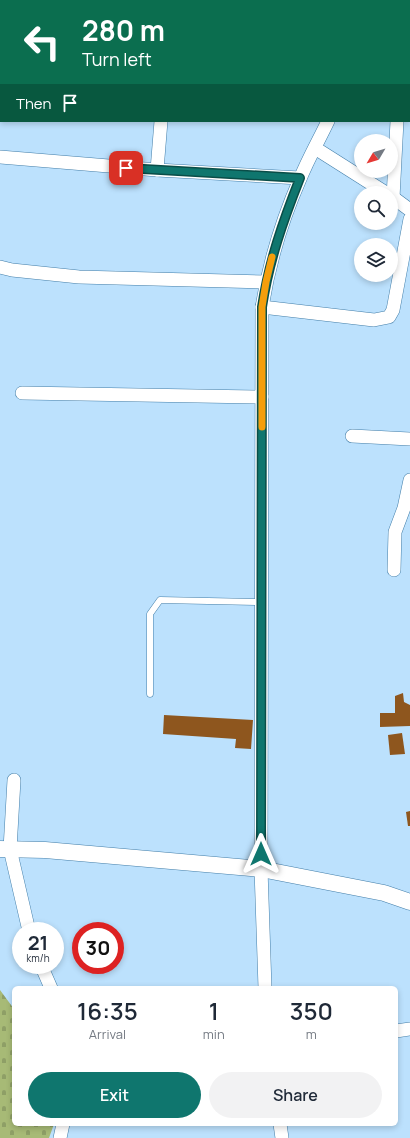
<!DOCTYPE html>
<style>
:root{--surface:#fff;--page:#f2f2f3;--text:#1f2937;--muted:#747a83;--accent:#0f766e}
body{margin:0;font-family:Manrope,sans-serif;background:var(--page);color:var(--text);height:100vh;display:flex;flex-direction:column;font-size:15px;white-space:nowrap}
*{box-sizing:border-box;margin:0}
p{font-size:13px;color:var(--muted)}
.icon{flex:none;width:22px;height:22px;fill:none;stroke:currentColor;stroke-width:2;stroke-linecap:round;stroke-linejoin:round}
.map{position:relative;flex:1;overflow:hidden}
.details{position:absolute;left:12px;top:986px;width:386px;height:140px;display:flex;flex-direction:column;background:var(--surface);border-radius:6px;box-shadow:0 2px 6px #0003}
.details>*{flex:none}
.top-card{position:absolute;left:0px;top:0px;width:410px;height:122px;box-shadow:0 2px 6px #0003;background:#0b6e4f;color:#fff;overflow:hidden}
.needle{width:26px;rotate:232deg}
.buttons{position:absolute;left:354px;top:134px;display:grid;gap:8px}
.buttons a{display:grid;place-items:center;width:44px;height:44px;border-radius:50%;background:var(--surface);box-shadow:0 2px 6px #0003;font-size:20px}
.speed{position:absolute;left:12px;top:922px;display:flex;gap:8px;font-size:20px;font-weight:700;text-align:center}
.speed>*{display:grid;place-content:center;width:52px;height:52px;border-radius:50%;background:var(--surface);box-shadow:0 2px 6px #0003;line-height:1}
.speed small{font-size:10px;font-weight:400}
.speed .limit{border:6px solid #d22;background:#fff;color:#111}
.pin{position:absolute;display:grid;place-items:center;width:34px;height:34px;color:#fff;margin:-17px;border-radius:8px;box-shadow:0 2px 6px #0006}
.me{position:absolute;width:44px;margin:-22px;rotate:0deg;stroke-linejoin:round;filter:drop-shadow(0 0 3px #0008)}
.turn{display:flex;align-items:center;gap:14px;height:84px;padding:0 16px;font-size:18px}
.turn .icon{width:52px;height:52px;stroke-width:2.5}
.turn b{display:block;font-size:28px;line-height:34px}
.then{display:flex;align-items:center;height:38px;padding:0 16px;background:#0003;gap:8px;font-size:15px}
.eta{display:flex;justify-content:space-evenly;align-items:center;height:68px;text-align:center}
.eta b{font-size:24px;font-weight:600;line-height:28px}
.action{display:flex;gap:8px;margin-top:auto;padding:8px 16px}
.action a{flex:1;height:46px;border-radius:24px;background:var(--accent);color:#fff;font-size:16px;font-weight:600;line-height:46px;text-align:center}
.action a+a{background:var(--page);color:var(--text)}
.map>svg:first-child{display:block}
</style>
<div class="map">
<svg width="410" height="1138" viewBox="0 0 410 1138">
<defs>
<pattern id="cemetery-stones" width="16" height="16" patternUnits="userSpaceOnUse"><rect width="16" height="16" fill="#a7ba76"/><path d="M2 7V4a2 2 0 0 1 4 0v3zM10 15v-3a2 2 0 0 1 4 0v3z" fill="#8e9f66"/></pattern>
</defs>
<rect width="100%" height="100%" fill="#bce1fd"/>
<!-- cemetery -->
<polygon fill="url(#cemetery-stones)" points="0,990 14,1009 14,1124 54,1124 49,1138 0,1138"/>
<!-- building -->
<g fill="#8e561e">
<polygon points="403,693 404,702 410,705 410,726 380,727 380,713 395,713 395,696"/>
<polygon points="164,715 253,720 251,749 235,748 236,739 163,734"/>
<polygon points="402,733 405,754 390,755 388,735"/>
<polygon points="410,811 410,826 408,826 406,812"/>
</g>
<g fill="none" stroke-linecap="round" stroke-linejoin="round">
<!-- service casing -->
<g stroke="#427ea9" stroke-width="7">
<polyline id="service" points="150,694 150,614 160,600 262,602"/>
</g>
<!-- minor casing -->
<g stroke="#427ea9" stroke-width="14">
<g id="minor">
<polyline points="373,1 374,0"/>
<polyline points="0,38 1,37"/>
<polyline points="315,148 386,193"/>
<polyline points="0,157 157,170 300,178"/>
<polyline points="157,170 161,121"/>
<polyline points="391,196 410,210"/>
<polyline points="393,198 397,121"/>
<polyline points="0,267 12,270 79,277 266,282"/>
<polyline points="262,307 374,320 389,317 393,310 410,219"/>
<polyline points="22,393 262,397"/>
<polyline points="352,436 410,439"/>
<polyline points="394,570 395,532 404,508 410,480"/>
<polyline points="14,780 10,849 29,931"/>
<polyline points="41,965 51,988"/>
<path d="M265 988 261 869 262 307C269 263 282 220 300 179 308 159 319 140 328 121"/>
<polyline points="396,1031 410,1029"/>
<polyline points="280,1124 282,1138"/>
<polyline points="60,1138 63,1124"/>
</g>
</g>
<!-- tertiary casing -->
<g stroke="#427ea9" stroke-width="17">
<polyline id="tertiary" points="0,849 45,850 261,869 384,893 410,902"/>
</g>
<!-- service -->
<use href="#service" stroke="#fff" stroke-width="6"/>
<!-- minor -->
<use href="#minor" stroke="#fff" stroke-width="13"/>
<!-- tertiary -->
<use href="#tertiary" stroke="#fff" stroke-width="16"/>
</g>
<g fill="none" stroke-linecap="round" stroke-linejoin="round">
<!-- route casing -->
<g stroke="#0a4d48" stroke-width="10">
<path id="route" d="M126 168 300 178C283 221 269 261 262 307L261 854"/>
</g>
<!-- route -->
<use href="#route" stroke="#0f766e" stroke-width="7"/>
<!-- slow -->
<polyline stroke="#f59e0b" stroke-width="7" points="262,427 262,307 266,282 272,257"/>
</g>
</svg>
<div class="buttons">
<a><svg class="needle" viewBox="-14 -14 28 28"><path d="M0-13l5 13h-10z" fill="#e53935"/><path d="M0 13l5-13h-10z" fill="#747a83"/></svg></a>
<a><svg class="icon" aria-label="search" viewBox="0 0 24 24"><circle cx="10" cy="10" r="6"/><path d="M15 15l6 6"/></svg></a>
<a><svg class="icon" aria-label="layers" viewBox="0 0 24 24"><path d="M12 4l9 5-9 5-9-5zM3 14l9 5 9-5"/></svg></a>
</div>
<div class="speed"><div>21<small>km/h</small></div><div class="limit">30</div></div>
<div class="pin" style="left:126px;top:168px;background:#d93025"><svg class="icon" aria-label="arrive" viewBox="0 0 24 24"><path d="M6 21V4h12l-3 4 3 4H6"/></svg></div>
<svg class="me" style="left:261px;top:854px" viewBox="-20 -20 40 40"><path d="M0-17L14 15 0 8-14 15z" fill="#0f766e" stroke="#fff" stroke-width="4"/></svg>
<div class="top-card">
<div class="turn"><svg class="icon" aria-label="left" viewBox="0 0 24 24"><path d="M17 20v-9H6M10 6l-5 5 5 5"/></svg><div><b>280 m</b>Turn left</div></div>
<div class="then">Then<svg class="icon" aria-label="arrive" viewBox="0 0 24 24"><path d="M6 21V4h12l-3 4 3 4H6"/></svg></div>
</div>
<section class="details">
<div class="eta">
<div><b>16:35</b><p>Arrival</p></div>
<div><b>1</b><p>min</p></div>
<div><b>350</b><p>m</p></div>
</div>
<div class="action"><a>Exit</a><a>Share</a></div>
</section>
</div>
